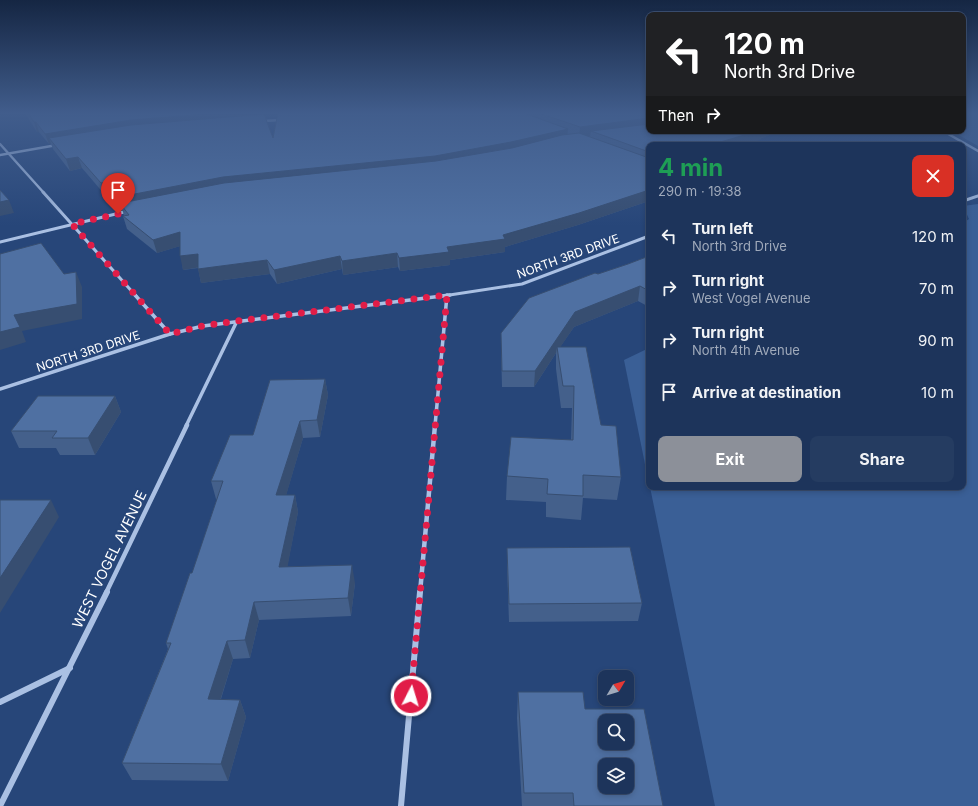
<!DOCTYPE html>
<meta charset="utf-8">
<style>
:root{--surface:#1d345b;--page:#253c61;--text:#f1f3f6;--muted:#a0aabb;--line:#3b4f71;--accent:#8c9099}
body{margin:0;font-family:Inter,sans-serif;background:var(--page);color:var(--text);height:100vh;display:flex;flex-direction:column;font-size:15px;white-space:nowrap}
*{box-sizing:border-box;margin:0}
p{font-size:13px;color:var(--muted)}
.icon{flex:none;width:22px;height:22px;fill:none;stroke:currentColor;stroke-width:2;stroke-linecap:round;stroke-linejoin:round}
.map{position:relative;flex:1;overflow:hidden}
.sheet{position:absolute;left:646px;top:142px;width:320px;height:348px;display:flex;flex-direction:column;background:var(--surface);border-radius:8px;box-shadow:0 2px 6px #0003,0 0 0 1px var(--line)}
.sheet>*{flex:none}
.guide{position:absolute;left:646px;top:12px;width:320px;height:122px;border-radius:8px;box-shadow:0 2px 6px #0003,0 0 0 1px var(--line);background:#202124;color:#fff;overflow:hidden}
.needle{width:26px;rotate:52deg}
.controls{position:absolute;left:598px;top:670px;display:grid;gap:8px}
.controls a{display:grid;place-items:center;width:36px;height:36px;border-radius:8px;background:var(--surface);box-shadow:0 2px 6px #0003,0 0 0 1px var(--line);font-size:20px}
.pin{position:absolute;display:grid;place-items:center;width:34px;height:34px;color:#fff;margin:-41px -17px;border-radius:50% 50% 50% 0;rotate:-45deg;box-shadow:0 0 4px #0007}
.pin .icon{rotate:45deg}
.me{position:absolute;width:44px;margin:-22px;rotate:5deg;stroke-linejoin:round;filter:drop-shadow(0 0 3px #0008)}
.turn{display:flex;align-items:center;gap:14px;height:84px;padding:0 12px;font-size:18px}
.turn .icon{width:52px;height:52px;stroke-width:2.5}
.turn b{display:block;font-size:28px;line-height:34px}
.then{display:flex;align-items:center;height:38px;padding:0 12px;background:#0003;gap:8px;font-size:15px}
.round{display:grid;place-items:center;flex:none;width:42px;height:42px;border-radius:8px;background:var(--page)}
.summary{display:flex;align-items:center;justify-content:space-between;height:68px;padding:0 12px}
h1{font-size:24px;font-weight:700;line-height:30px;color:#1e9e55}
.cta{display:flex;gap:8px;margin-top:auto;padding:8px 12px}
.cta a{flex:1;height:46px;border-radius:8px;background:var(--accent);color:#fff;font-size:16px;font-weight:700;line-height:46px;text-align:center}
.cta a+a{background:var(--page);color:var(--text)}
ul{padding:0;list-style:none}
li{display:flex;align-items:center;gap:12px;height:52px;padding:0 12px}
li div{flex:1}
li b{display:block;font-size:15px}
li em{font-style:normal}
.map>svg:first-child{display:block}
</style>
<div class="map">
<svg width="978" height="806" viewBox="0 0 978 806">
<rect width="100%" height="100%" fill="#274679"/>
<!-- green -->
<g fill="#3a5f96">
<polygon points="963,113 978,113 978,146 952,131 963,131"/>
<polygon points="978,204 978,806 715,806 650,487 963,487 963,223 969,219 963,206"/>
<polygon points="649,348 649,484 624,360"/>
</g>
<g fill="none" stroke-linecap="round" stroke-linejoin="round">
<!-- minor-far4 -->
<g stroke="#aac0e3" stroke-width="2.5">
<polyline points="262,121 281,120"/>
<polyline points="943,131 978,151"/>
<polyline points="0,144 44,193"/>
<polyline points="0,155 57,145"/>
</g>
<!-- minor-far3 -->
<g stroke="#aac0e3" stroke-width="3">
<polyline points="43,192 136,296"/>
<polyline points="963,201 978,196"/>
<polyline points="0,242 128,211"/>
<polyline points="443,296 522,284 649,236"/>
</g>
<!-- minor-far2 -->
<g stroke="#aac0e3" stroke-width="3.5">
<polyline points="135,295 170,334"/>
<polyline points="0,389 170,334 203,326 450,295"/>
<polyline points="186,426 237,321"/>
<polyline points="435,426 447,295"/>
</g>
<!-- minor-far1 -->
<g stroke="#aac0e3" stroke-width="4.5">
<polyline points="106,593 187,425"/>
<polyline points="420,593 435,425"/>
</g>
<!-- minor -->
<g stroke="#aac0e3" stroke-width="6">
<polyline points="0,702 70,668"/>
<polyline points="0,806 107,592"/>
<polyline points="401,806 420,592"/>
</g>
</g>
<!-- wall -->
<g fill="#44608b">
<polygon points="25,113 262,113 273,138 278,113 649,113 649,131 781,131 761,138 760,140 649,145 649,201 578,225 505,247 505,252 450,260 450,265 400,271 398,267 343,275 342,269 277,284 270,274 201,283 198,268 183,270 180,246 157,253 127,229 123,216 124,216 118,192 105,195 82,168 70,171 53,149 51,144 49,144 39,132 37,132"/>
<polygon points="649,256 649,307 638,301 574,327 560,347 601,425 621,477 617,500 583,498 581,520 546,517 546,502 506,500 507,476 571,440 572,408 561,408 556,369 556,353 534,387 502,387 501,348 501,333 598,274 628,264"/>
<polygon points="325,379 328,395 320,437 303,438 286,495 295,495 298,512 287,567 355,583 351,616 259,620 250,658 233,659 221,699 240,700 246,717 228,781 132,780 122,763 168,649 166,643 192,573 218,499 216,499 211,481 253,435"/>
<polygon points="115,396 121,412 95,455 60,455 56,448 19,448 11,431"/>
<polygon points="507,548 642,603 638,621 509,622 507,566"/>
<polygon points="518,692 585,709 663,806 522,806 517,718"/>
</g>
<!-- shaded-wall -->
<g fill="#374e71">
<polygon points="218,113 262,113 263,119 49,138 51,144 49,144 45,134 131,120"/>
<polygon points="649,118 649,125 591,131 590,136 579,138 580,127"/>
<polygon points="34,122 36,122 39,132 37,132"/>
<polygon points="568,129 567,139 510,153 122,207 119,197 223,177"/>
<polygon points="758,131 781,131 761,138 760,140 745,145 717,145 717,143"/>
<polygon points="78,157 82,168 70,171 66,159"/>
<polygon points="115,180 119,192 105,195 101,183"/>
<polygon points="649,190 649,201 578,225 505,247 505,252 450,260 450,265 400,271 399,258 503,235"/>
<polygon points="9,200 14,213 0,216 0,202"/>
<polygon points="180,232 184,245 157,253 153,240"/>
<polygon points="397,253 398,267 343,275 342,261"/>
<polygon points="198,254 201,267 183,270 180,256"/>
<polygon points="340,256 342,269 277,284 274,270"/>
<polygon points="267,260 270,274 201,283 198,269"/>
<polygon points="76,272 82,287 82,319 22,331 26,342 0,350 0,332 14,315"/>
<polygon points="640,286 638,301 574,327 557,352 557,347 556,353 534,387 535,371 575,312"/>
<polygon points="325,379 328,395 320,437 317,420"/>
<polygon points="115,396 121,412 95,455 88,438"/>
<polygon points="300,421 303,438 281,513 276,495"/>
<polygon points="295,495 298,512 284,585 279,567"/>
<polygon points="51,500 59,517 0,613 0,578"/>
<polygon points="352,565 355,583 351,616 348,598"/>
<polygon points="254,602 259,620 250,658 245,640"/>
<polygon points="227,641 233,659 215,717 208,699"/>
<polygon points="240,700 246,717 228,781 221,764"/>
</g>
<!-- building -->
<g fill="#4f70a2" stroke="#374e71" fill-rule="evenodd">
<polygon points="28,113 218,113 131,120 45,134 36,122 34,122"/>
<polygon points="278,113 524,113 568,129 511,142 435,156 223,177 119,197 115,180 101,183 78,157 66,159 49,138 131,125 264,114 273,138"/>
<polygon points="539,113 649,113 649,118 580,127"/>
<polygon points="649,124 649,131 758,131 717,143 722,145 649,145 649,152 591,131"/>
<polygon points="579,133 649,158 649,190 579,213 503,235 505,239 447,247 449,252 399,258 397,253 342,261 340,256 274,270 267,260 198,269 198,254 180,256 180,232 153,240 123,216 129,215 122,206 121,203 224,183 436,161 512,148 562,135"/>
<polygon points="0,190 9,200 0,202"/>
<polygon points="41,243 64,274 76,272 77,304 14,315 20,327 0,332 0,254"/>
<polygon points="649,256 649,291 640,286 575,312 535,371 502,371 501,333 529,298 595,273 598,274 628,264"/>
<polygon points="557,347 586,347 601,425 616,426 621,477 583,475 583,496 547,494 548,479 507,476 511,437 573,440 574,386 563,386"/>
<polygon points="325,379 317,420 300,421 276,495 295,495 279,567 352,565 348,598 254,602 245,640 227,641 208,699 240,700 221,764 122,763 171,643 166,643 190,573 192,573 223,481 211,481 230,435 253,435 270,380"/>
<polygon points="38,396 115,396 88,438 52,438 57,431 11,431"/>
<polygon points="0,500 51,500 0,578"/>
<polygon points="630,547 642,603 509,604 507,548"/>
<path d="M518 692H583L585 709H644L663 806H574L573 793H524ZM605 721H627V743H605ZM605 765H627V787H605Z"/>
</g>
<!-- sky -->
<linearGradient id="sky" x2="0" y2="1"><stop stop-color="#152643"/><stop offset="0.5" stop-color="#415d8c"/><stop offset="1" stop-color="#415d8c" stop-opacity="0"/></linearGradient>
<rect width="978" height="226" fill="url(#sky)"/>
<g fill="none" stroke-linecap="round" stroke-linejoin="round">
<!-- route -->
<polyline stroke="#e11d48" stroke-width="7" stroke-dasharray="0 12.6" points="118,214 72,224 170,334 202,326 237,321 447,295 411,696"/>
</g>
<g text-anchor="middle" dominant-baseline="central" stroke-width="4" stroke-linejoin="round" paint-order="stroke">
<!-- street labels -->
<g font-size="12" fill="#fff" stroke="#274679">
<text transform="translate(568 256) rotate(-20)">NORTH 3RD DRIVE</text>
<text transform="translate(88 351) rotate(-18)">NORTH 3RD DRIVE</text>
</g>
<!-- near-street labels -->
<g font-size="14" fill="#fff" stroke="#274679">
<text transform="translate(109 559) rotate(-64)">WEST VOGEL AVENUE</text>
</g>
</g>
</svg>
<div class="controls">
<a><svg class="needle" viewBox="-14 -14 28 28"><path d="M0-13l5 13h-10z" fill="#e53935"/><path d="M0 13l5-13h-10z" fill="#a0aabb"/></svg></a>
<a><svg class="icon" aria-label="search" viewBox="0 0 24 24"><circle cx="10" cy="10" r="6"/><path d="M15 15l6 6"/></svg></a>
<a><svg class="icon" aria-label="layers" viewBox="0 0 24 24"><path d="M12 4l9 5-9 5-9-5zM3 14l9 5 9-5"/></svg></a>
</div>
<div class="pin" style="left:118px;top:214px;background:#d93025"><svg class="icon" aria-label="arrive" viewBox="0 0 24 24"><path d="M6 21V4h12l-3 4 3 4H6"/></svg></div>
<svg class="me" style="left:411px;top:696px" viewBox="-20 -20 40 40"><circle r="17" fill="#e11d48" stroke="#fff" stroke-width="3"/><path d="M0-11L8 9 0 5-8 9z" fill="#fff"/></svg>
<div class="guide">
<div class="turn"><svg class="icon" aria-label="left" viewBox="0 0 24 24"><path d="M17 20v-9H6M10 6l-5 5 5 5"/></svg><div><b>120 m</b>North 3rd Drive</div></div>
<div class="then">Then<svg class="icon" aria-label="right" viewBox="0 0 24 24"><path d="M7 20v-9h11M14 6l5 5-5 5"/></svg></div>
</div>
<section class="sheet">
<div class="summary"><div><h1>4 min</h1><p>290 m · 19:38</p></div><a class="round" style="background:#d93025;color:#fff"><svg class="icon" aria-label="close" viewBox="0 0 24 24"><path d="M6 6l12 12M18 6L6 18"/></svg></a></div>
<ul>
<li><svg class="icon" aria-label="left" viewBox="0 0 24 24"><path d="M17 20v-9H6M10 6l-5 5 5 5"/></svg><div><b>Turn left</b><p>North 3rd Drive</p></div><em>120 m</em></li>
<li><svg class="icon" aria-label="right" viewBox="0 0 24 24"><path d="M7 20v-9h11M14 6l5 5-5 5"/></svg><div><b>Turn right</b><p>West Vogel Avenue</p></div><em>70 m</em></li>
<li><svg class="icon" aria-label="right" viewBox="0 0 24 24"><path d="M7 20v-9h11M14 6l5 5-5 5"/></svg><div><b>Turn right</b><p>North 4th Avenue</p></div><em>90 m</em></li>
<li><svg class="icon" aria-label="arrive" viewBox="0 0 24 24"><path d="M6 21V4h12l-3 4 3 4H6"/></svg><div><b>Arrive at destination</b></div><em>10 m</em></li>
</ul>
<div class="cta"><a>Exit</a><a>Share</a></div>
</section>
</div>
